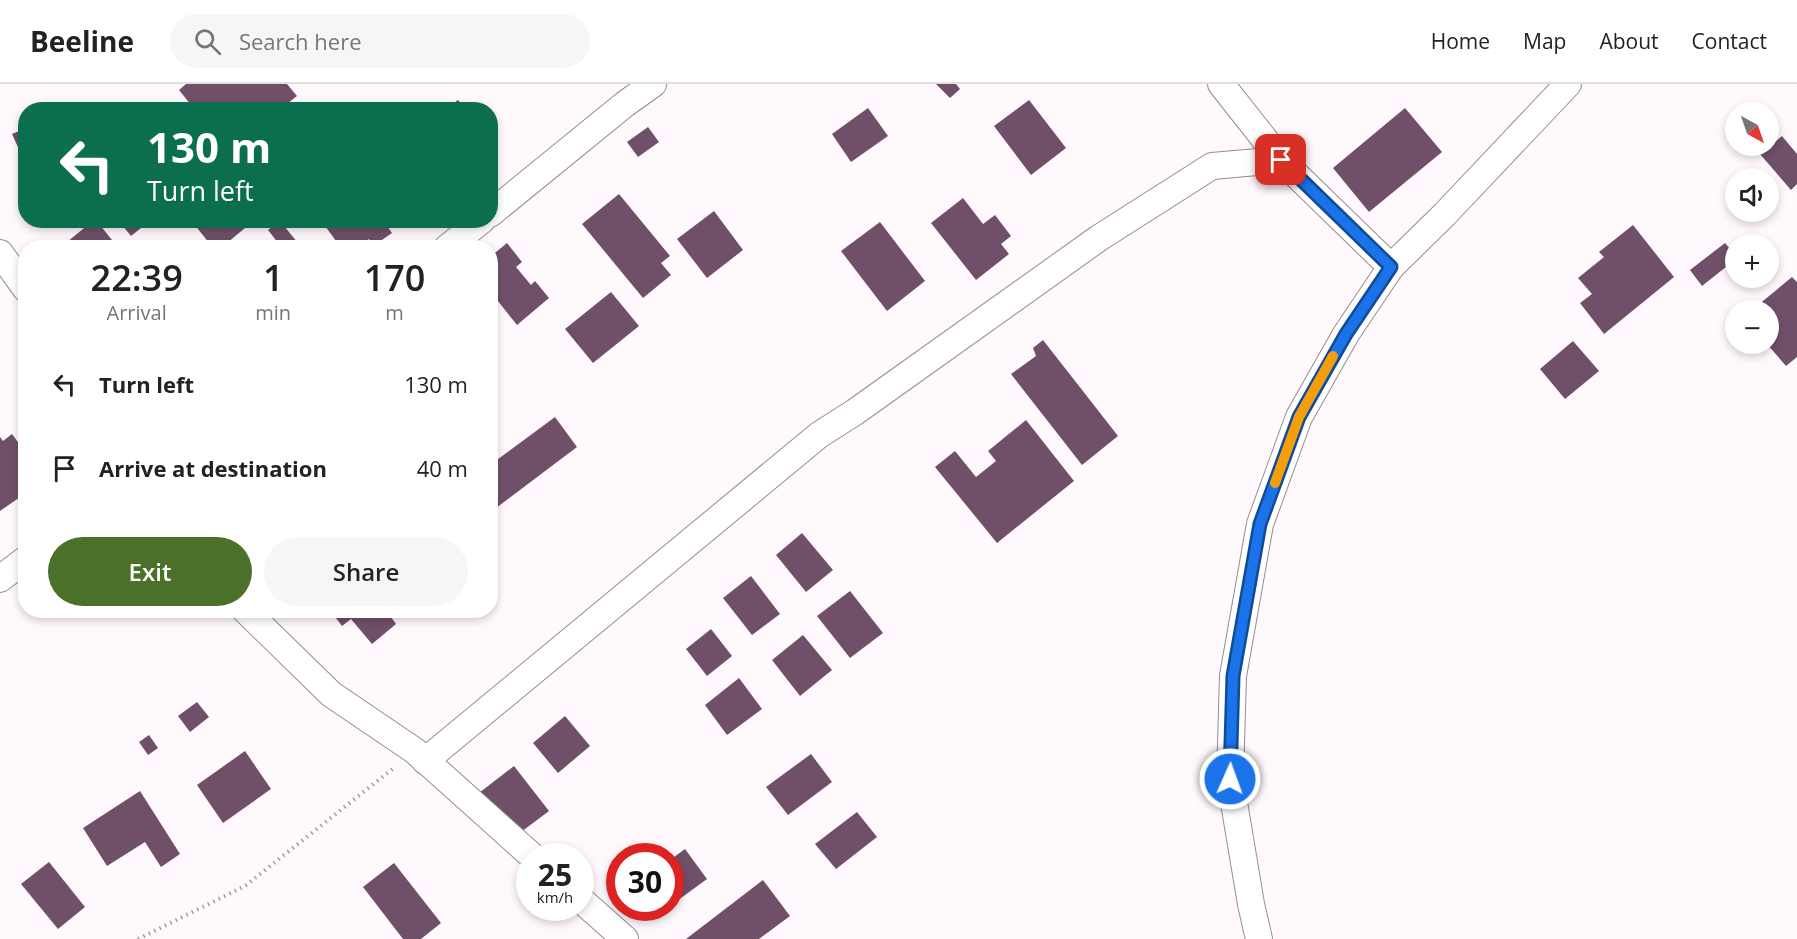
<!DOCTYPE html>
<meta charset="utf-8">
<style>
:root{--surface:#fff;--page:#f6f6f6;--text:#222;--muted:#767676;--line:#e0e0e0;--accent:#4b7029}
body{margin:0;font-family:"Open Sans",sans-serif;background:var(--page);color:var(--text);height:100vh;display:flex;flex-direction:column;font-size:22px;white-space:nowrap}
*{box-sizing:border-box;margin:0}
p{font-size:20px;color:var(--muted)}
.icon{flex:none;width:33px;height:33px;fill:none;stroke:currentColor;stroke-width:2;stroke-linecap:round;stroke-linejoin:round}
.map{position:relative;flex:1;overflow:hidden}
.details{position:absolute;left:18px;top:156px;width:480px;height:378px;display:flex;flex-direction:column;background:var(--surface);border-radius:24px;box-shadow:0 3px 9px #0003}
.details>*{flex:none}
.hud{position:absolute;left:18px;top:18px;width:480px;height:126px;border-radius:24px;box-shadow:0 3px 9px #0003;background:#0b6e4f;color:#fff;overflow:hidden}
.needle{width:39px;rotate:140deg}
.controls{position:absolute;left:1725px;top:18px;display:grid;gap:12px}
.controls a{display:grid;place-items:center;width:54px;height:54px;border-radius:50%;background:var(--surface);box-shadow:0 3px 9px #0003;font-size:30px}
.speed{position:absolute;left:516px;top:759px;display:flex;gap:12px;font-size:30px;font-weight:700;text-align:center}
.speed>*{display:grid;place-content:center;width:78px;height:78px;border-radius:50%;background:var(--surface);box-shadow:0 3px 9px #0003;line-height:1}
.speed small{font-size:15px;font-weight:400}
.speed .limit{border:9px solid #d22;background:#fff;color:#111}
.pin{position:absolute;display:grid;place-items:center;width:51px;height:51px;color:#fff;margin:-26px;border-radius:12px;box-shadow:0 3px 9px #0006}
.me{position:absolute;width:66px;margin:-33px;rotate:2deg;stroke-linejoin:round;filter:drop-shadow(0 0 4px #0008)}
.turn{display:flex;align-items:center;gap:21px;height:126px;padding:0 30px;font-size:27px}
.turn .icon{width:78px;height:78px;stroke-width:2.5}
.turn b{display:block;font-size:42px;line-height:51px}
.eta{display:flex;justify-content:space-evenly;align-items:center;height:102px;text-align:center}
.eta b{font-size:36px;font-weight:600;line-height:42px}
.action{display:flex;gap:12px;margin-top:auto;padding:12px 30px}
.action a{flex:1;height:69px;border-radius:36px;background:var(--accent);color:#fff;font-size:24px;font-weight:600;line-height:69px;text-align:center}
.action a+a{background:var(--page);color:var(--text)}
ul{padding:0;list-style:none}
li{display:flex;align-items:center;gap:18px;height:84px;padding:0 30px}
li div{flex:1}
li b{display:block;font-size:22px}
li em{font-style:normal}
header{display:flex;align-items:center;gap:36px;box-sizing:border-box;height:84px;padding:0 30px;background:var(--surface);border-bottom:2px solid var(--line)}
header strong{font-size:28px}
nav{display:flex;gap:33px;margin-inline-start:auto;font-size:21px}
.search{width:420px;height:54px;background:var(--page);display:flex;align-items:center;gap:15px;box-sizing:border-box;padding:0 21px;border-radius:33px;color:var(--muted);font-size:22px}
.map>svg:first-child{display:block}
</style>
<header>
<strong>Beeline</strong>
<div class="search"><svg class="icon" aria-label="search" viewBox="0 0 24 24"><circle cx="10" cy="10" r="6"/><path d="M15 15l6 6"/></svg>Search here</div>
<nav><a>Home</a><a>Map</a><a>About</a><a>Contact</a></nav>
</header>
<div class="map">
<svg width="1797" height="855" viewBox="0 0 1797 855">
<rect width="100%" height="100%" fill="#fff8fd"/>
<!-- building -->
<g fill="#705069">
<polygon points="186,0 287,0 297,12 279,26 195,26 179,6"/>
<polygon points="936,0 956,0 960,5 950,14"/>
<polygon points="458,16 466,26 445,26"/>
<polygon points="1029,16 1066,64 1031,91 994,42"/>
<polygon points="868,24 888,52 851,78 832,50"/>
<polygon points="1405,24 1442,68 1369,128 1333,84"/>
<polygon points="648,43 659,58 638,73 627,58"/>
<polygon points="26,44 26,70 22,72 12,50"/>
<polygon points="1782,52 1797,70 1797,100 1791,106 1760,70"/>
<polygon points="619,110 670,172 661,179 671,191 643,214 582,140"/>
<polygon points="963,114 983,140 995,131 1011,152 1001,160 1009,170 976,196 931,139"/>
<polygon points="714,127 743,166 707,194 677,155"/>
<polygon points="94,136 96,136 116,161 113,164 71,164 67,158"/>
<polygon points="118,136 151,136 131,152"/>
<polygon points="191,136 249,136 251,139 221,164 213,164"/>
<polygon points="327,136 383,136 392,149 373,162 369,155 357,164 341,164 323,139"/>
<polygon points="280,137 302,164 282,164 268,146"/>
<polygon points="880,138 925,197 887,227 841,167"/>
<polygon points="1633,141 1674,193 1604,250 1580,219 1592,210 1578,194 1604,173 1599,168"/>
<polygon points="507,159 522,178 516,183 531,201 535,197 549,214 517,241 490,207 490,173"/>
<polygon points="1725,159 1736,172 1736,175 1702,202 1690,186"/>
<polygon points="1792,193 1797,198 1797,273 1786,282 1767,260 1768,260 1768,226 1752,226"/>
<polygon points="611,208 639,242 593,279 565,245"/>
<polygon points="1043,256 1118,352 1082,381 1011,290 1036,272 1033,264"/>
<polygon points="1573,257 1599,287 1565,315 1540,285"/>
<polygon points="555,333 577,363 492,427 490,425 490,381"/>
<polygon points="1026,336 1074,397 997,459 935,383 955,367 976,393 996,377 988,367"/>
<polygon points="12,350 26,369 26,409 0,427 0,353 3,357"/>
<polygon points="802,449 833,486 806,508 776,471"/>
<polygon points="751,492 780,530 752,551 723,514"/>
<polygon points="850,507 883,549 850,574 817,532"/>
<polygon points="330,526 386,526 396,540 372,560 351,535 342,542"/>
<polygon points="711,545 732,572 707,592 686,565"/>
<polygon points="803,551 832,586 800,612 772,576"/>
<polygon points="739,594 762,625 727,651 705,621"/>
<polygon points="197,618 209,633 190,648 178,632"/>
<polygon points="565,632 590,662 558,689 533,659"/>
<polygon points="149,651 158,664 148,671 139,658"/>
<polygon points="245,667 271,705 223,739 197,701"/>
<polygon points="811,670 832,698 788,731 766,703"/>
<polygon points="514,682 549,727 513,754 479,709"/>
<polygon points="140,707 180,770 161,783 145,758 107,782 83,744"/>
<polygon points="857,728 877,753 836,785 815,760"/>
<polygon points="685,765 707,795 670,822 670,776"/>
<polygon points="49,778 85,823 58,845 21,800"/>
<polygon points="394,779 441,839 421,855 403,855 363,803"/>
<polygon points="763,796 790,832 759,855 686,855"/>
</g>
<g fill="none" stroke-linecap="round" stroke-linejoin="round">
<!-- street casing -->
<g stroke="#948c92" stroke-width="28">
<g id="street">
<polyline points="1221,0 1281,76 1391,183"/>
<polyline points="490,130 625,20 653,0"/>
<polyline points="447,164 482,136"/>
<polyline points="0,169 26,205"/>
<polyline points="0,495 26,475"/>
<polyline points="245,526 331,610 415,667 532,772"/>
<polyline points="425,677 819,351 855,328 1099,154 1212,82 1281,76"/>
<polyline points="580,815 625,855"/>
<polyline points="1259,855 1251,820 1230,695 1233,592 1260,440 1299,333 1346,250 1391,183 1445,130 1568,0"/>
</g>
</g>
<!-- path -->
<polyline stroke="#a29da0" stroke-width="4" stroke-dasharray="1.5 4.5" stroke-linecap="butt" points="138,855 245,802 395,683"/>
<!-- street -->
<use href="#street" stroke="#fff" stroke-width="26"/>
</g>
<g fill="none" stroke-linecap="round" stroke-linejoin="round">
<!-- route casing -->
<g stroke="#114b97" stroke-width="15">
<polyline id="route" points="1230,695 1233,592 1260,440 1299,333 1346,250 1391,183 1281,76"/>
</g>
<!-- route -->
<use href="#route" stroke="#1a73e8" stroke-width="10"/>
<!-- slow -->
<polyline stroke="#f59e0b" stroke-width="10" points="1275,399 1299,333 1333,272"/>
</g>
</svg>
<div class="controls">
<a><svg class="needle" viewBox="-14 -14 28 28"><path d="M0-13l5 13h-10z" fill="#e53935"/><path d="M0 13l5-13h-10z" fill="#767676"/></svg></a>
<a><svg class="icon" aria-label="sound" viewBox="0 0 24 24"><path d="M4 9h4l5-4v14l-5-4H4zM17 9q2 3 0 6"/></svg></a>
<a>+</a>
<a>−</a>
</div>
<div class="speed"><div>25<small>km/h</small></div><div class="limit">30</div></div>
<div class="pin" style="left:1281px;top:76px;background:#d93025"><svg class="icon" aria-label="arrive" viewBox="0 0 24 24"><path d="M6 21V4h12l-3 4 3 4H6"/></svg></div>
<svg class="me" style="left:1230px;top:695px" viewBox="-20 -20 40 40"><circle r="17" fill="#1a73e8" stroke="#fff" stroke-width="3"/><path d="M0-11L8 9 0 5-8 9z" fill="#fff"/></svg>
<div class="hud">
<div class="turn"><svg class="icon" aria-label="left" viewBox="0 0 24 24"><path d="M17 20v-9H6M10 6l-5 5 5 5"/></svg><div><b>130 m</b>Turn left</div></div>
</div>
<section class="details">
<div class="eta">
<div><b>22:39</b><p>Arrival</p></div>
<div><b>1</b><p>min</p></div>
<div><b>170</b><p>m</p></div>
</div>
<ul>
<li><svg class="icon" aria-label="left" viewBox="0 0 24 24"><path d="M17 20v-9H6M10 6l-5 5 5 5"/></svg><div><b>Turn left</b></div><em>130 m</em></li>
<li><svg class="icon" aria-label="arrive" viewBox="0 0 24 24"><path d="M6 21V4h12l-3 4 3 4H6"/></svg><div><b>Arrive at destination</b></div><em>40 m</em></li>
</ul>
<div class="action"><a>Exit</a><a>Share</a></div>
</section>
</div>
